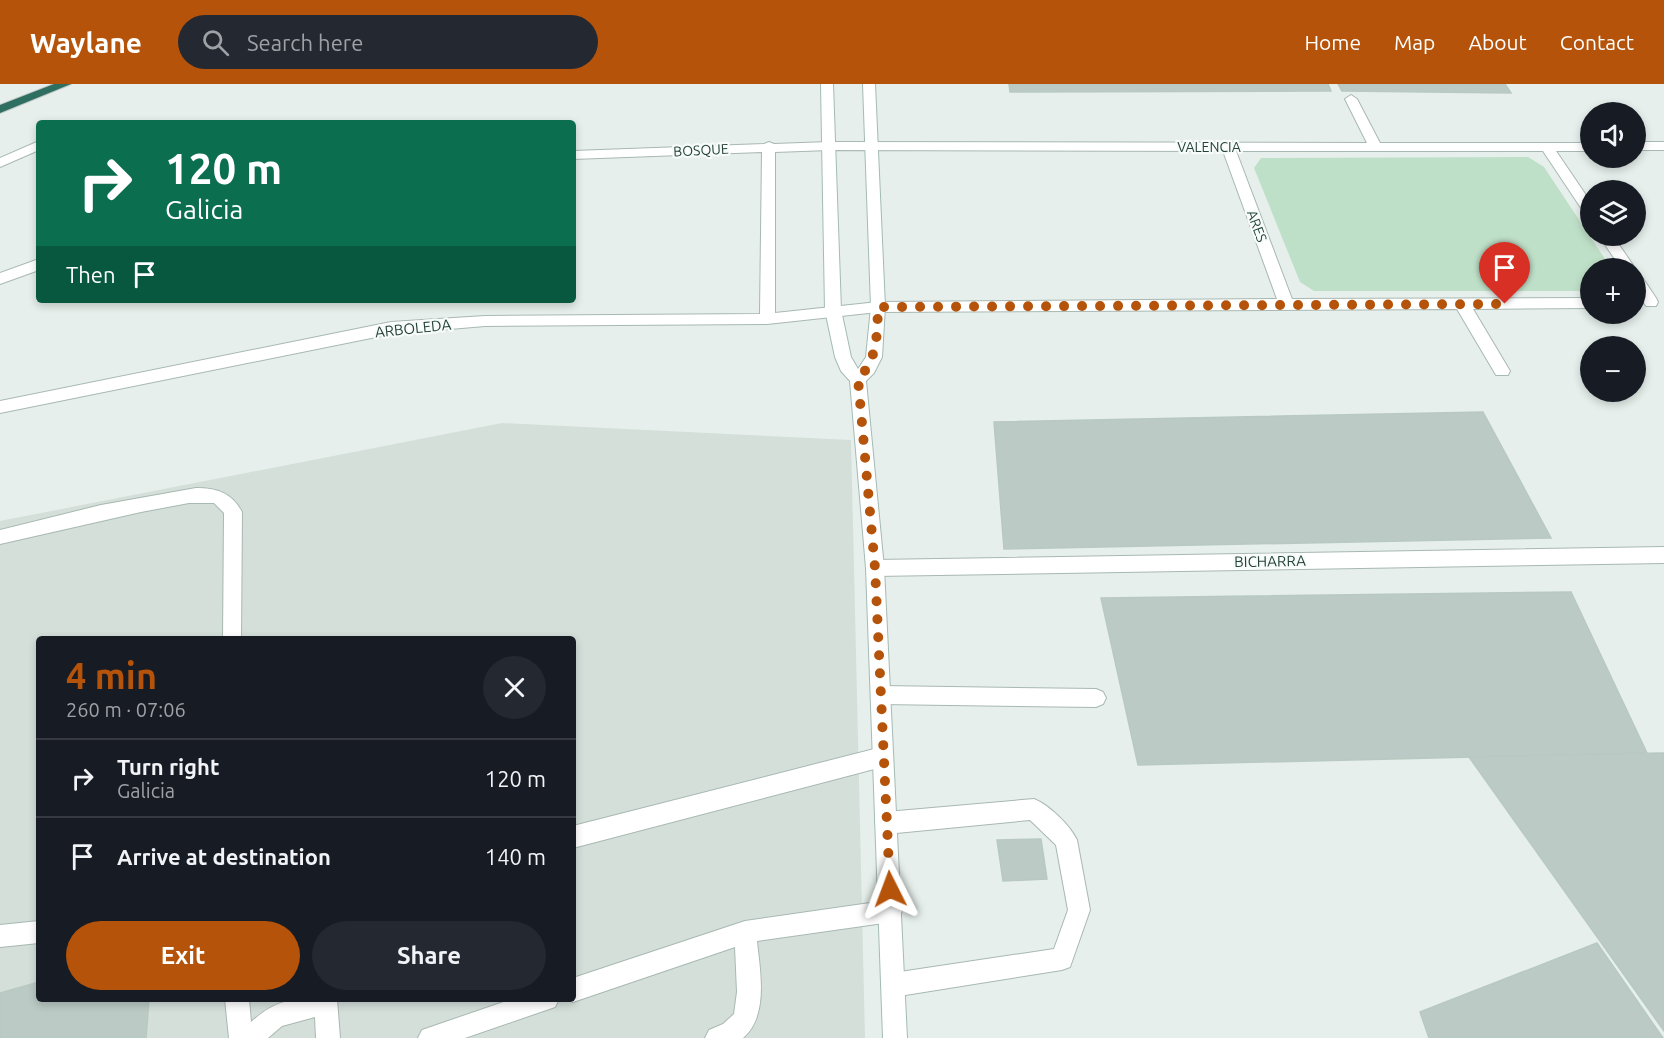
<!DOCTYPE html>
<meta charset="utf-8">
<style>
:root{--surface:#171b24;--page:#242831;--text:#f1f3f6;--muted:#9ea1a6;--line:#363941;--accent:#b45309}
body{margin:0;font-family:Ubuntu,sans-serif;background:var(--page);color:var(--text);height:100vh;display:flex;flex-direction:column;font-size:22px;white-space:nowrap}
*{box-sizing:border-box;margin:0}
p{font-size:20px;color:var(--muted)}
.icon{flex:none;width:33px;height:33px;fill:none;stroke:currentColor;stroke-width:2;stroke-linecap:round;stroke-linejoin:round}
.map{position:relative;flex:1;overflow:hidden}
.sheet{position:absolute;left:36px;top:552px;width:540px;height:366px;display:flex;flex-direction:column;background:var(--surface);border-radius:6px;box-shadow:0 3px 9px #0003}
.sheet>*{flex:none}
.hud{position:absolute;left:36px;top:36px;width:540px;height:183px;border-radius:6px;box-shadow:0 3px 9px #0003;background:#0b6e4f;color:#fff;overflow:hidden}
.controls{position:absolute;left:1580px;top:18px;display:grid;gap:12px}
.controls a{display:grid;place-items:center;width:66px;height:66px;border-radius:50%;background:var(--surface);box-shadow:0 3px 9px #0003;font-size:30px}
.pin{position:absolute;display:grid;place-items:center;width:51px;height:51px;color:#fff;margin:-62px -26px;border-radius:50% 50% 50% 0;rotate:-45deg;box-shadow:0 0 6px #0007}
.pin .icon{rotate:45deg}
.me{position:absolute;width:66px;margin:-33px;rotate:357deg;stroke-linejoin:round;filter:drop-shadow(0 0 4px #0008)}
.turn{display:flex;align-items:center;gap:21px;height:126px;padding:0 30px;font-size:27px}
.turn .icon{width:78px;height:78px;stroke-width:2.5}
.turn b{display:block;font-size:42px;line-height:51px}
.then{display:flex;align-items:center;height:57px;padding:0 30px;background:#0003;gap:12px;font-size:22px}
.round{display:grid;place-items:center;flex:none;width:63px;height:63px;border-radius:32px;background:var(--page)}
.overview{display:flex;align-items:center;justify-content:space-between;height:102px;padding:0 30px}
h1{font-size:36px;font-weight:600;line-height:45px;color:var(--accent)}
.action{display:flex;gap:12px;margin-top:auto;padding:12px 30px}
.action a{flex:1;height:69px;border-radius:36px;background:var(--accent);color:#fff;font-size:24px;font-weight:600;line-height:69px;text-align:center}
.action a+a{background:var(--page);color:var(--text)}
ul{padding:0;list-style:none}
li{display:flex;align-items:center;gap:18px;height:78px;padding:0 30px;border-top:2px solid var(--line)}
li div{flex:1}
li b{display:block;font-size:22px}
li em{font-style:normal}
header{display:flex;align-items:center;gap:36px;box-sizing:border-box;height:84px;padding:0 30px;background:var(--accent);color:#fff}
header strong{font-size:28px}
nav{display:flex;gap:33px;margin-inline-start:auto;font-size:21px}
.search{width:420px;height:54px;background:var(--page);display:flex;align-items:center;gap:15px;box-sizing:border-box;padding:0 21px;border-radius:33px;color:var(--muted);font-size:22px}
.map>svg:first-child{display:block}
</style>
<header>
<strong>Waylane</strong>
<div class="search"><svg class="icon" aria-label="search" viewBox="0 0 24 24"><circle cx="10" cy="10" r="6"/><path d="M15 15l6 6"/></svg>Search here</div>
<nav><a>Home</a><a>Map</a><a>About</a><a>Contact</a></nav>
</header>
<div class="map">
<svg width="1664" height="954" viewBox="0 0 1664 954">
<rect width="100%" height="100%" fill="#e6efeb"/>
<!-- built -->
<path fill="#d4dfda" fill-rule="evenodd" d="M502 339 851 356 865 954H0V437ZM39 555H573V915H39Z"/>
<!-- green -->
<polygon fill="#bfe0c8" points="1528,73 1544,83 1611,184 1590,184 1590,207 1314,207 1300,198 1254,84 1261,74"/>
<!-- building -->
<g fill="#bbcac4" stroke="#b8c9c2" stroke-width="1.5">
<polygon points="1009,0 1328,0 1331,7 1010,8"/>
<polygon points="1338,0 1505,0 1511,9 1342,7"/>
<polygon points="1483,328 1551,454 1004,465 994,338"/>
<polygon points="1571,508 1647,669 1138,681 1101,514"/>
<polygon points="1664,669 1664,947 1469,673"/>
<polygon points="1041,755 1047,795 1003,797 997,756"/>
<polygon points="1597,859 1663,954 1429,954 1420,928"/>
<polygon points="39,898 39,915 149,915 146,954 0,954 0,909"/>
</g>
<g fill="none" stroke-linecap="round" stroke-linejoin="round">
<!-- lane casing -->
<g stroke="#a8b8b2" stroke-width="2">
<g id="lane">
<path d="M196 404C217 404 232 409 242 428L241 555H223L224 429 214 419H189L141 428 0 460V446L101 421Z"/>
<polygon points="1664,463 1664,479 875,492 869,490 866,484 869,478 875,476"/>
<polygon points="881,602 1096,605 1103,608 1106,614 1103,620 1096,623 881,620 874,617 871,611 874,605"/>
<polygon points="882,663 889,666 892,673 889,680 882,683 573,764 573,742"/>
<path d="M1034 715C1049 721 1070 741 1077 756L1090 826 1070 883 1062 886 893 913 885 909 881 901 885 893 893 889 1054 865 1068 826 1056 761 1030 736 886 750 879 746 875 739 879 732 886 728Z"/>
<path d="M891 816 899 819 902 827 899 835 891 838 757 857C760 887 769 932 743 954H705L709 946 723 940 734 930 737 908 735 863 573 918 567 915H573V894L745 837Z"/>
<polygon points="39,837 39,859 0,863 0,841"/>
<path d="M225 915H249L251 938C281 911 299 915 337 915L340 954H316L315 933 282 942 268 954H229Z"/>
<polygon points="512,915 559,915 555,923 465,954 418,954 422,946"/>
</g>
</g>
<!-- street casing -->
<g stroke="#a8b8b2" stroke-width="2">
<g id="street">
<path d="M1351 11 1357 15 1380 59H1590V67H1556L1590 117V132L1585 130 1543 67H1236L1292 215 1590 214V224L1473 225 1510 287 1508 291H1496L1457 225 878 228 767 240 485 242 391 250 0 329V317L391 238 485 232 760 230 762 68 573 75V67L764 60 769 58 774 60 829 58 1367 59 1345 15ZM829 66 1223 67 1277 215 878 218 775 229V68Z"/>
<polygon points="39,57 39,66 0,83 0,74"/>
<rect x="1635" y="58" width="29" height="8"/>
<polygon points="1599,152 1613,152 1635,184 1621,184"/>
<polygon points="39,175 39,186 0,200 0,189"/>
<polygon points="1635,189 1640,190 1656,214 1658,218 1656,222 1646,222 1635,205"/>
</g>
</g>
<!-- secondary casing -->
<g stroke="#a4bbb3" stroke-width="2">
<polygon id="secondary" points="821,0 833,0 841,226 851,273 858,285 866,273 871,223 863,0 875,0 885,223 882,273 874,289 866,297 884,484 907,954 883,954 866,484 850,297 841,287 835,273 825,226"/>
</g>
<!-- highway casing -->
<g stroke="#c2cac8" stroke-width="2">
<polygon id="highway" points="54,0 71,0 0,29 0,21"/>
</g>
<!-- lane -->
<use href="#lane" fill="#fff" fill-rule="evenodd"/>
<!-- street -->
<use href="#street" fill="#fff" fill-rule="evenodd"/>
<!-- secondary -->
<use href="#secondary" fill="#fff" fill-rule="evenodd"/>
<!-- highway -->
<use href="#highway" fill="#2f6f62" fill-rule="evenodd"/>
</g>
<g fill="none" stroke-linecap="round" stroke-linejoin="round">
<!-- route -->
<path stroke="#b45309" stroke-width="10" stroke-dasharray="0 18" d="M890 805 875 484 858 295C878 275 877 250 878 223L1505 220"/>
</g>
<g text-anchor="middle" dominant-baseline="central" stroke-width="4.5" stroke-linejoin="round" paint-order="stroke">
<!-- far-street labels -->
<g font-size="14" fill="#24423a" stroke="#f7fbf9">
<text x="1209" y="63">VALENCIA</text>
<text transform="translate(701 66) rotate(-3)">BOSQUE</text>
<text transform="translate(1257 142) rotate(70)">ARES</text>
</g>
<!-- street labels -->
<g font-size="15" fill="#24423a" stroke="#f7fbf9">
<text transform="translate(413 244) rotate(-6)">ARBOLEDA</text>
<text transform="translate(1270 477) rotate(-1)">BICHARRA</text>
</g>
</g>
</svg>
<div class="controls">
<a><svg class="icon" aria-label="sound" viewBox="0 0 24 24"><path d="M4 9h4l5-4v14l-5-4H4zM17 9q2 3 0 6"/></svg></a>
<a><svg class="icon" aria-label="layers" viewBox="0 0 24 24"><path d="M12 4l9 5-9 5-9-5zM3 14l9 5 9-5"/></svg></a>
<a>+</a>
<a>−</a>
</div>
<div class="pin" style="left:1505px;top:220px;background:#d93025"><svg class="icon" aria-label="arrive" viewBox="0 0 24 24"><path d="M6 21V4h12l-3 4 3 4H6"/></svg></div>
<svg class="me" style="left:890px;top:805px" viewBox="-20 -20 40 40"><path d="M0-17L14 15 0 8-14 15z" fill="#b45309" stroke="#fff" stroke-width="4"/></svg>
<div class="hud">
<div class="turn"><svg class="icon" aria-label="right" viewBox="0 0 24 24"><path d="M7 20v-9h11M14 6l5 5-5 5"/></svg><div><b>120 m</b>Galicia</div></div>
<div class="then">Then<svg class="icon" aria-label="arrive" viewBox="0 0 24 24"><path d="M6 21V4h12l-3 4 3 4H6"/></svg></div>
</div>
<section class="sheet">
<div class="overview"><div><h1>4 min</h1><p>260 m · 07:06</p></div><a class="round"><svg class="icon" aria-label="close" viewBox="0 0 24 24"><path d="M6 6l12 12M18 6L6 18"/></svg></a></div>
<ul>
<li><svg class="icon" aria-label="right" viewBox="0 0 24 24"><path d="M7 20v-9h11M14 6l5 5-5 5"/></svg><div><b>Turn right</b><p>Galicia</p></div><em>120 m</em></li>
<li><svg class="icon" aria-label="arrive" viewBox="0 0 24 24"><path d="M6 21V4h12l-3 4 3 4H6"/></svg><div><b>Arrive at destination</b></div><em>140 m</em></li>
</ul>
<div class="action"><a>Exit</a><a>Share</a></div>
</section>
</div>
